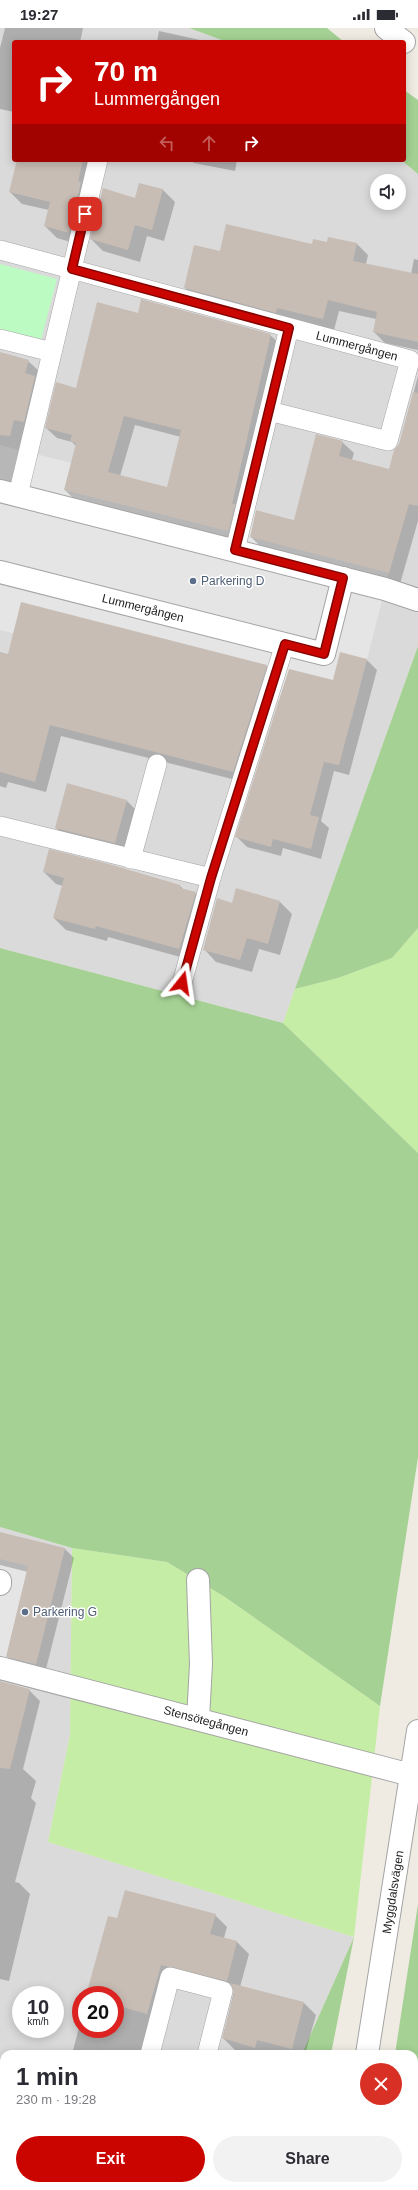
<!DOCTYPE html>
<meta charset="utf-8">
<style>
:root{--surface:#fff;--page:#f2f2f3;--text:#2b2b33;--muted:#7c7c81;--accent:#ca0500}
body{margin:0;font-family:Arial,sans-serif;background:var(--page);color:var(--text);height:100vh;display:flex;flex-direction:column;font-size:15px;white-space:nowrap}
*{box-sizing:border-box;margin:0}
p{font-size:13px;color:var(--muted)}
.icon{flex:none;width:22px;height:22px;fill:none;stroke:currentColor;stroke-width:2;stroke-linecap:round;stroke-linejoin:round}
.map{position:relative;flex:1;overflow:hidden}
.panel{position:absolute;left:0px;top:2022px;width:418px;height:140px;display:flex;flex-direction:column;background:var(--surface);border-radius:12px 12px 0 0;box-shadow:0 2px 10px #0003}
.panel>*{flex:none}
.top-card{position:absolute;left:12px;top:12px;width:394px;height:122px;border-radius:4px;box-shadow:0 2px 10px #0003;background:#ca0500;color:#fff;overflow:hidden}
.controls{position:absolute;left:370px;top:146px;display:grid;gap:8px}
.controls a{display:grid;place-items:center;width:36px;height:36px;border-radius:50%;background:var(--surface);box-shadow:0 2px 10px #0003;font-size:20px}
.speed{position:absolute;left:12px;top:1958px;display:flex;gap:8px;font-size:20px;font-weight:700;text-align:center}
.speed>*{display:grid;place-content:center;width:52px;height:52px;border-radius:50%;background:var(--surface);box-shadow:0 2px 10px #0003;line-height:1}
.speed small{font-size:10px;font-weight:400}
.speed .limit{border:6px solid #d22;background:#fff;color:#111}
.pin{position:absolute;display:grid;place-items:center;width:34px;height:34px;color:#fff;margin:-17px;border-radius:8px;box-shadow:0 2px 6px #0006}
.me{position:absolute;width:44px;margin:-22px;rotate:15deg;stroke-linejoin:round;filter:drop-shadow(0 0 3px #0008)}
.turn{display:flex;align-items:center;gap:14px;height:84px;padding:0 16px;font-size:18px}
.turn .icon{width:52px;height:52px;stroke-width:2.5}
.turn b{display:block;font-size:28px;line-height:34px}
.lanes{display:flex;align-items:center;height:38px;padding:0 16px;background:#0003;justify-content:center;gap:20px;direction:ltr}
.lanes .off{opacity:.35}
.round{display:grid;place-items:center;flex:none;width:42px;height:42px;border-radius:21px;background:var(--page)}
.headline{display:flex;align-items:center;justify-content:space-between;height:68px;padding:0 16px}
h1{font-size:24px;font-weight:700;line-height:30px}
.cta{display:flex;gap:8px;margin-top:auto;padding:8px 16px}
.cta a{flex:1;height:46px;border-radius:24px;background:var(--accent);color:#fff;font-size:16px;font-weight:700;line-height:46px;text-align:center}
.cta a+a{background:var(--page);color:var(--text)}
.status{display:flex;justify-content:space-between;align-items:center;height:28px;padding:0 20px;background:var(--surface);direction:ltr}
.status svg{height:11px;fill:currentColor}
.map>svg:first-child{display:block}
</style>
<div class="status"><b>19:27</b><svg viewBox="0 0 49 12"><path d="M0 12V9h3v3zM5 12V6h3v6zM10 12V3h3v9zM15 12V0h3v12zM26 1h20v11H26zM47 4h2v5h-2z"/></svg></div>
<div class="map">
<svg width="418" height="2162" viewBox="0 0 418 2162">
<rect width="100%" height="100%" fill="#efebe2"/>
<!-- residential -->
<g fill="#dbdada" fill-rule="evenodd">
<path d="M0 0H189L227 14H14V132H401L418 146V618L283 995 0 920ZM377 153H399V175H377Z"/>
<path d="M0 1499 72 1520 70 1707 48 1814 354 1909 302 2026H4V2158H246L245 2162H0ZM21 1967H55V2001H21ZM81 1967H115V2001H81Z"/>
</g>
<!-- grass -->
<g fill="#c6eda5">
<polygon points="418,900 418,1125 283,995 295,961 338,950 392,930"/>
<polygon points="72,1520 167,1534 225,1569 380,1678 354,1909 48,1814 70,1707"/>
</g>
<!-- forest -->
<g fill="#a5d194">
<polygon points="189,0 327,0 344,14 227,14"/>
<polygon points="404,62 418,72 418,146 401,132 404,132"/>
<polygon points="418,618 418,900 392,930 338,950 295,961"/>
<polygon points="0,920 283,995 418,1125 418,1429 380,1678 225,1569 167,1534 72,1520 0,1499"/>
<polygon points="418,1876 418,2162 373,2162 374,2158 414,2158 414,2026 395,2026"/>
<polygon points="354,1909 331,2026 302,2026"/>
<polygon points="246,2158 304,2158 303,2162 245,2162"/>
</g>
<!-- park -->
<polygon fill="#bcfcc3" points="0,236 57,251 41,312 0,301"/>
<!-- parking -->
<g fill="#e5e5e5">
<polygon points="0,417 396,517 352,691 0,602"/>
<polygon points="0,1504 65,1520 22,1691 0,1685"/>
</g>
<!-- shadow -->
<g fill="#0003" fill-rule="evenodd">
<polygon points="5,0 83,0 80,14 14,14 14,84 0,81 0,20"/>
<polygon points="159,3 200,12 202,14 157,14"/>
<polygon points="18,132 98,132 81,217 57,210 45,198 49,182 22,176 10,164"/>
<polygon points="191,132 237,132 235,143 194,135"/>
<polygon points="140,156 163,162 175,174 164,213 147,208 140,234 103,223 91,211 135,171"/>
<polygon points="328,215 357,216 368,227 366,236 411,246 414,231 418,232 418,322 385,315 374,304 376,291 339,283 334,302 196,271 185,260 220,224"/>
<path d="M139 286 270 307 281 317 239 513 75 472 65 462 76 418 72 414 57 410 46 400ZM135 397 181 409 168 460 120 448Z"/>
<polygon points="28,333 39,343 17,457 0,453 0,342"/>
<polygon points="418,348 418,493 400,556 262,520 251,509 295,493 342,414 354,425 352,432 389,442 400,416"/>
<polygon points="0,624 9,627 266,638 277,649 244,754 61,708 46,764 8,754 6,760 0,758"/>
<polygon points="367,632 377,642 349,747 334,743 321,793 329,800 321,831 283,820 281,828 247,819 237,809"/>
<polygon points="127,773 139,785 127,826 68,812 56,800"/>
<polygon points="44,844 180,858 184,862 195,865 207,877 191,932 108,909 107,913 66,902 54,890 63,858 56,856"/>
<polygon points="280,874 292,886 280,927 259,921 252,944 216,934 204,921 232,876"/>
<polygon points="0,1505 65,1521 74,1530 45,1645 16,1637 7,1628 28,1544 0,1537"/>
<polygon points="0,1655 29,1662 40,1673 23,1741 36,1753 31,1770 36,1775 15,1854 19,1855 30,1866 9,1953 0,1951"/>
<polygon points="215,1887 227,1899 224,1910 237,1914 249,1926 240,1959 304,1975 316,1987 305,2026 249,2026 235,2022 223,2010 234,1963 173,1948 152,2026 72,2026 81,1992 81,2001 115,2001 115,1967 88,1967"/>
<polygon points="51,2158 72,2158 81,2160 82,2158 203,2158 202,2162 126,2162 127,2160 124,2159 121,2162 50,2162"/>
</g>
<!-- building -->
<g fill="#c7bdb5" fill-rule="evenodd">
<polygon points="17,132 83,132 78,153 81,154 69,205 44,198 50,174 9,164"/>
<polygon points="139,155 163,161 152,202 135,197 128,222 90,211 103,160 135,170"/>
<polygon points="226,196 312,216 313,211 327,214 328,209 357,215 353,233 418,246 418,314 373,304 377,284 328,272 323,291 277,280 276,285 184,260 194,217 220,223"/>
<path d="M141 271 271 306 232 476H235L228 503 64 462 76 415 70 413 72 407 45 400 56 354 76 360 97 274 138 285ZM124 388 181 402 167 459 108 444Z"/>
<polygon points="0,324 29,332 25,345 35,348 24,394 14,392 10,408 0,407"/>
<polygon points="413,364 418,365 418,478 409,476 389,545 250,509 256,482 294,492 316,406 343,413 339,428 389,441 394,422 399,416"/>
<polygon points="21,574 267,637 233,744 50,697 35,754 0,744 0,624 8,626"/>
<polygon points="340,624 367,631 339,737 324,734 310,787 319,789 311,821 273,811 271,819 235,809 289,641 333,652"/>
<polygon points="67,755 127,772 115,815 55,800"/>
<polygon points="49,821 109,836 180,857 180,860 196,864 179,921 96,898 95,901 53,890 64,850 43,844"/>
<polygon points="236,860 280,873 268,916 247,910 240,932 203,922 217,870 232,875"/>
<polygon points="0,1504 65,1520 36,1636 6,1629 28,1538 0,1531"/>
<polygon points="0,1653 30,1661 10,1741 0,1740"/>
<polygon points="125,1862 216,1886 210,1906 237,1913 227,1953 161,1937 147,1986 115,1977 115,1967 86,1967 108,1888 117,1890"/>
<polygon points="230,1955 304,1974 292,2021 257,2012 255,2020 222,2010 234,1966"/>
</g>
<g fill="none" stroke-linecap="round" stroke-linejoin="round">
<!-- service casing -->
<g stroke="#a4a4a4" stroke-width="20">
<g id="service">
<polyline points="0,222 410,332 388,413 269,383 289,300"/>
<polyline points="0,311 52,324"/>
<polyline points="18,467 98,132"/>
<polyline points="235,522 269,383"/>
<polyline points="0,798 211,850 285,616"/>
<polyline points="131,831 157,736"/>
<polyline points="182,955 211,850"/>
<polyline points="150,2026 170,1949 223,1963 207,2026"/>
<polyline points="114,2162 115,2158"/>
</g>
</g>
<!-- minor casing -->
<g stroke="#a4a4a4" stroke-width="24">
<g id="minor">
<polyline points="386,0 404,14"/>
<polyline points="0,463 385,561 418,572"/>
<polyline points="0,544 324,626 343,550"/>
<polyline points="198,1552 201,1636 198,1691"/>
<polyline points="0,1553 0,1556"/>
<polyline points="0,1640 411,1747"/>
</g>
</g>
<!-- tertiary casing -->
<g stroke="#a4a4a4" stroke-width="24">
<g id="tertiary">
<polyline points="367,2026 418,1703"/>
<polyline points="346,2162 346,2158"/>
</g>
</g>
<!-- service -->
<use href="#service" stroke="#fff" stroke-width="19"/>
<!-- minor -->
<use href="#minor" stroke="#fff" stroke-width="22"/>
<!-- tertiary -->
<use href="#tertiary" stroke="#fff" stroke-width="22"/>
</g>
<g fill="none" stroke-linecap="round" stroke-linejoin="round">
<!-- route casing -->
<g stroke="#830300" stroke-width="10">
<polyline id="route" points="85,186 72,241 289,300 235,522 343,550 324,626 285,616 211,850 182,955"/>
</g>
<!-- route -->
<use href="#route" stroke="#ca0500" stroke-width="7"/>
</g>
<!-- markers -->
<g fill="#5c6f8a" stroke="#fff" stroke-width="1.5">
<circle cx="193" cy="553" r="4"/>
<circle cx="25" cy="1584" r="4"/>
</g>
<g text-anchor="middle" dominant-baseline="central" stroke-width="3" stroke-linejoin="round" paint-order="stroke">
<!-- street labels -->
<g font-size="12" fill="#1d1d1d" stroke="#fff">
<text transform="translate(357 318) rotate(15)">Lummergången</text>
<text transform="translate(143 580) rotate(14)">Lummergången</text>
<text transform="translate(206 1693) rotate(15)">Stensötegången</text>
<text transform="translate(393 1864) rotate(-81)">Myggdalsvägen</text>
</g>
<!-- service labels -->
<g font-size="12" fill="#4e5e75" stroke="#fff" text-anchor="start">
<text x="201" y="553">Parkering D</text>
<text x="33" y="1584">Parkering G</text>
</g>
</g>
</svg>
<div class="controls">
<a><svg class="icon" aria-label="sound" viewBox="0 0 24 24"><path d="M4 9h4l5-4v14l-5-4H4zM17 9q2 3 0 6"/></svg></a>
</div>
<div class="speed"><div>10<small>km/h</small></div><div class="limit">20</div></div>
<div class="pin" style="left:85px;top:186px;background:#d93025"><svg class="icon" aria-label="arrive" viewBox="0 0 24 24"><path d="M6 21V4h12l-3 4 3 4H6"/></svg></div>
<svg class="me" style="left:182px;top:955px" viewBox="-20 -20 40 40"><path d="M0-17L14 15 0 8-14 15z" fill="#ca0500" stroke="#fff" stroke-width="4"/></svg>
<div class="top-card">
<div class="turn"><svg class="icon" aria-label="right" viewBox="0 0 24 24"><path d="M7 20v-9h11M14 6l5 5-5 5"/></svg><div><b>70 m</b>Lummergången</div></div>
<div class="lanes"><svg class="icon off" aria-label="left" viewBox="0 0 24 24"><path d="M17 20v-9H6M10 6l-5 5 5 5"/></svg><svg class="icon off" aria-label="ahead" viewBox="0 0 24 24"><path d="M12 20V5M6 11l6-6 6 6"/></svg><svg class="icon" aria-label="right" viewBox="0 0 24 24"><path d="M7 20v-9h11M14 6l5 5-5 5"/></svg></div>
</div>
<section class="panel">
<div class="headline"><div><h1>1 min</h1><p>230 m · 19:28</p></div><a class="round" style="background:#d93025;color:#fff"><svg class="icon" aria-label="close" viewBox="0 0 24 24"><path d="M6 6l12 12M18 6L6 18"/></svg></a></div>
<div class="cta"><a>Exit</a><a>Share</a></div>
</section>
</div>
